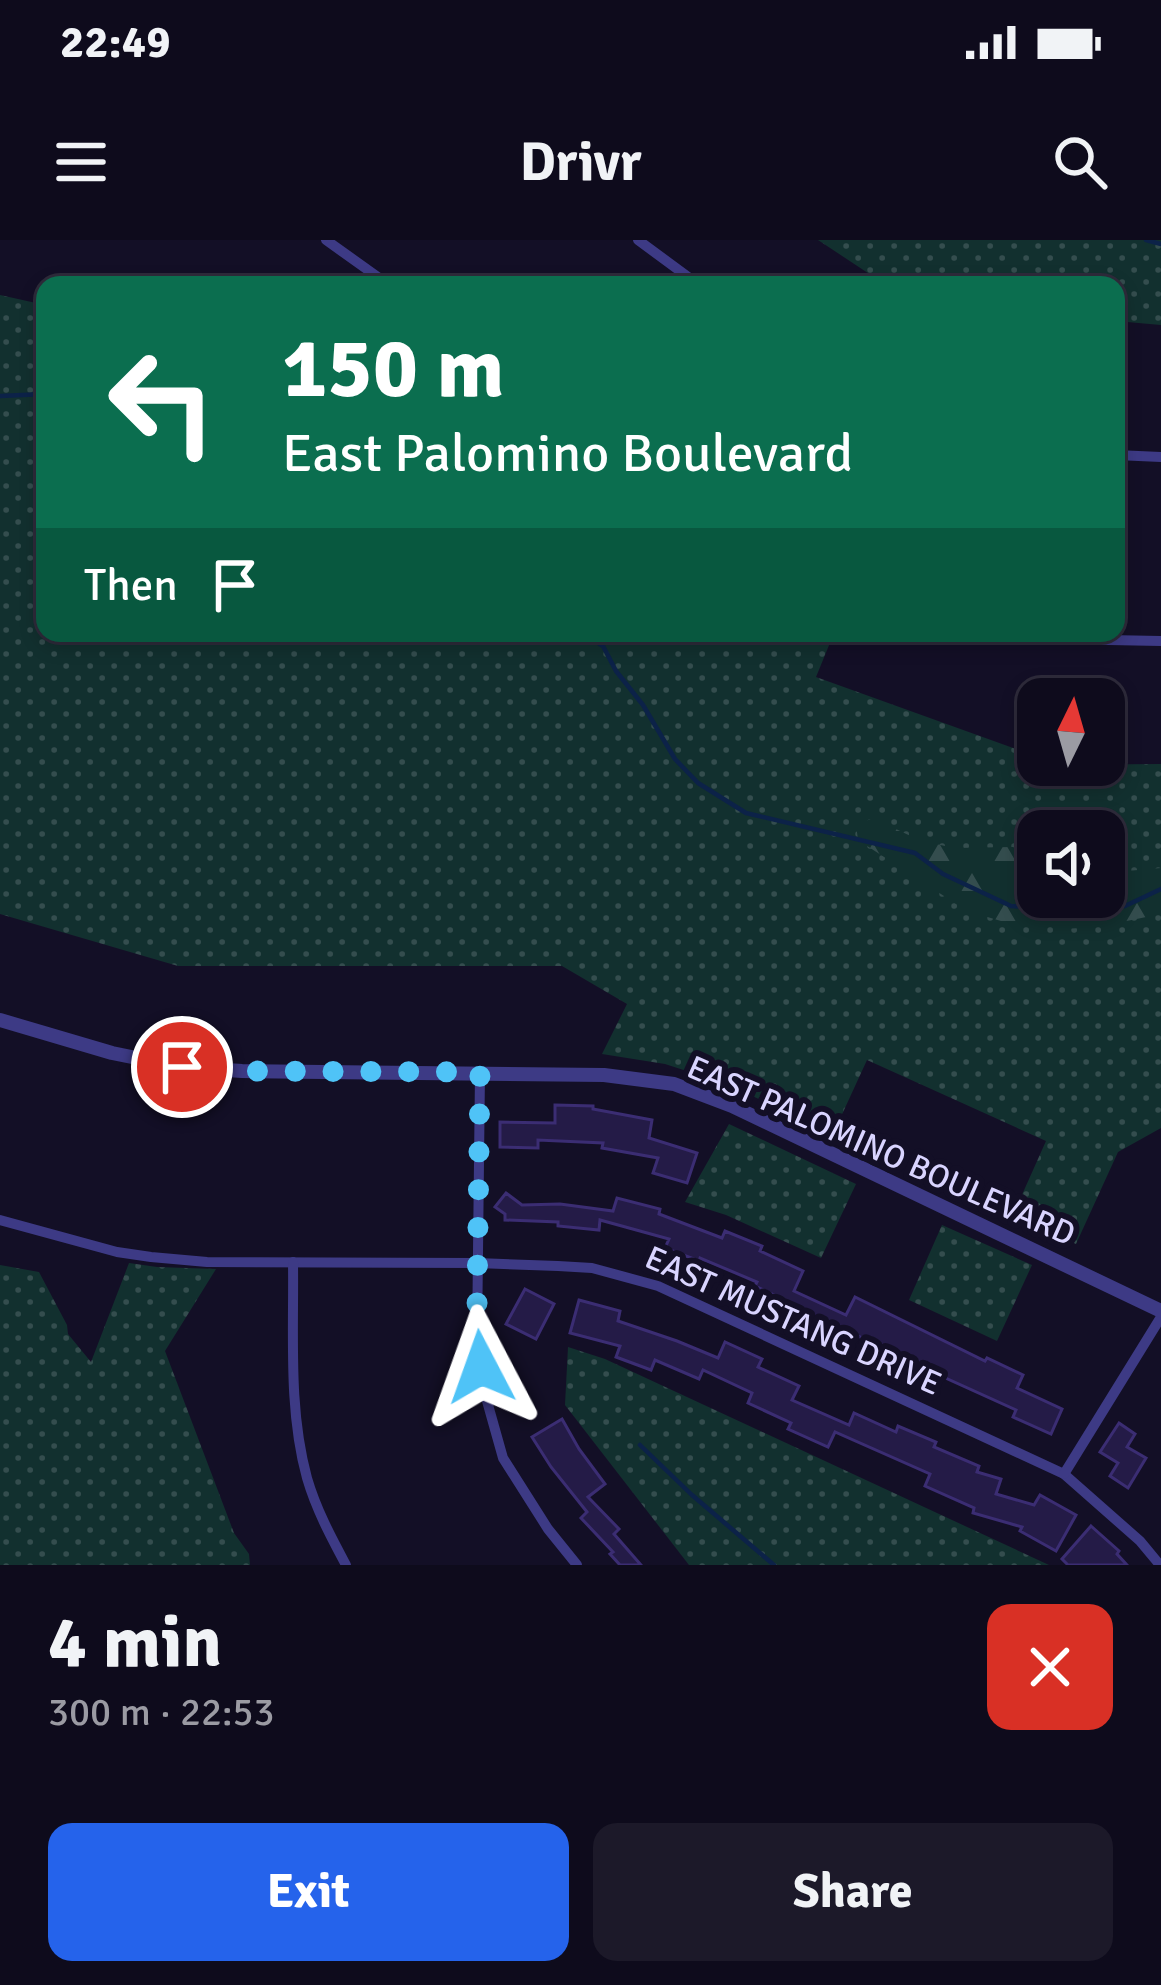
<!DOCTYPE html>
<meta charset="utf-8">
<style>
:root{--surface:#0e0b1c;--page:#1c1929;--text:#f1f3f6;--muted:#9b9ba3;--line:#2e2b3b;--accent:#2563eb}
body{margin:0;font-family:Signika,sans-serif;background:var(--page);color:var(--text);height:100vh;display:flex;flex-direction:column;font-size:45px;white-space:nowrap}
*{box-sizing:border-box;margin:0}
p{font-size:39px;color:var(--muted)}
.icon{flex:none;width:66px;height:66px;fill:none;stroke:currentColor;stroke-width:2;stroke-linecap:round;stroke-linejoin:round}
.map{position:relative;height:1325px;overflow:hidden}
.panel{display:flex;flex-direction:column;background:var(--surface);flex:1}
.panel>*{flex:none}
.top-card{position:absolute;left:36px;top:36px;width:1089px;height:366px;border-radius:24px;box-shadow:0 6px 18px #0003,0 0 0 3px var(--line);background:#0b6e4f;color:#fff;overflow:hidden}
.needle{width:78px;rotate:5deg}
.fabs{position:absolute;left:1017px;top:438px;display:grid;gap:24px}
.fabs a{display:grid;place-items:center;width:108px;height:108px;border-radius:24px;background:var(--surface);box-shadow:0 6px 18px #0003,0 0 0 3px var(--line);font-size:60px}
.pin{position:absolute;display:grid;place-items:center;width:102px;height:102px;color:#fff;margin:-51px;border:6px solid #fff;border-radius:50%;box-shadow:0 3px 12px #0007}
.me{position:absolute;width:132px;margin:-66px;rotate:356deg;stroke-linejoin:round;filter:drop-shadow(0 0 9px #0008)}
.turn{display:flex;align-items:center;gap:42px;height:252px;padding:0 48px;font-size:54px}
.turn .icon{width:156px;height:156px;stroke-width:2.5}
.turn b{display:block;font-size:84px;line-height:102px}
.then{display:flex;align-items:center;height:114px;padding:0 48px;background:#0003;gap:24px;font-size:45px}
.round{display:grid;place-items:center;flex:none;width:126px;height:126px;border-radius:24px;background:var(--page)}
.summary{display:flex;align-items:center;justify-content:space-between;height:204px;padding:0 48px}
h1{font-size:72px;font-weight:700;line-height:90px}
.cta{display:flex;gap:24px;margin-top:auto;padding:24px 48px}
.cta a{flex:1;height:138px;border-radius:24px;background:var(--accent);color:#fff;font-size:48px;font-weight:700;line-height:138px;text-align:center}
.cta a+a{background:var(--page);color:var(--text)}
.status{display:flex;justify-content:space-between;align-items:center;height:84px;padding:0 60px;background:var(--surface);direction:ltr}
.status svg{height:33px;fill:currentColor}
header{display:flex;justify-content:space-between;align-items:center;height:156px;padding:0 48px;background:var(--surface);font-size:54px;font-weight:700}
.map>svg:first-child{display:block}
</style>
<div class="status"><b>22:49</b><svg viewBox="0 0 49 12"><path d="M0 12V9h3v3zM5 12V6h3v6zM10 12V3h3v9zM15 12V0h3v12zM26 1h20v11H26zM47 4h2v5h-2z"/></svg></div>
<header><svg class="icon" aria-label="menu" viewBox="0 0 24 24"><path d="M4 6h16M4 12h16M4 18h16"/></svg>Drivr<svg class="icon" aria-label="search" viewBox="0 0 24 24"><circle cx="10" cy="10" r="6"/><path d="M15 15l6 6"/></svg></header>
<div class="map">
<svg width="1161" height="1325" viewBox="0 0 1161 1325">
<defs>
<pattern id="grass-dots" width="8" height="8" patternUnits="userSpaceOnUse" patternTransform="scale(3)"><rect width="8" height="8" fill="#12302f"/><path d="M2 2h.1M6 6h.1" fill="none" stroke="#344d4e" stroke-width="1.8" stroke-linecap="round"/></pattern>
<pattern id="forest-firs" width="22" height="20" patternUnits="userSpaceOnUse" patternTransform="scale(3)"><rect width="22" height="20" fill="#12302f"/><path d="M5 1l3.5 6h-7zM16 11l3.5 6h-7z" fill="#344d4e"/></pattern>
</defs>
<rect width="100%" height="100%" fill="#130f26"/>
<!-- grass -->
<g fill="url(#grass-dots)" fill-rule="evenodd">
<polygon points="818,0 1161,0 1161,85 1116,81 1116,45 905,45 877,39"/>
<path d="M0 55 45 65V393H834L816 437 1038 517V525L1161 524V888L1118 912 1076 1004 1013 975 1046 901 867 820 833 894 727 844 665 824 602 814 627 764 562 726H178L0 674ZM1038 591H1104V657H1038Z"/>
<polygon points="729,884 856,944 821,1018 726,975 685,962"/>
<polygon points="942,985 1032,1025 997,1101 909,1060"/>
<polygon points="129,1023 157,1027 216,1029 165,1111 234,1293 249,1314 250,1325 0,1325 0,1025 39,1032 67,1085 68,1094 91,1122"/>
<polygon points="568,1107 605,1119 1049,1325 689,1325 565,1165"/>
</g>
<!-- forest -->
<polygon fill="url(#forest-firs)" points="873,578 921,601 955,608 1013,607 1038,620 1038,657 1104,657 1104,633 1161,628 1161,674 1097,687 1063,689 1035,681 1001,681 967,671 858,600 856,585"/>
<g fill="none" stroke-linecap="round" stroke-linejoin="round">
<!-- stream -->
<g stroke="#0c2248" stroke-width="4.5">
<polyline points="1146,0 1161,4"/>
<polyline points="0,156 45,154"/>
<polyline points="507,393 518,395 533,393"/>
<polyline points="582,393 603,406 616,431 643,465 675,519 698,543 746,573 915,613 943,634 1011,666 1082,671 1125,666 1161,649"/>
<polyline points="640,1205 692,1255 774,1325"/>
</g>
</g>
<!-- building -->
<g fill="#241b47" stroke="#3b2d73" stroke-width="3">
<polygon points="555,865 593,866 593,869 652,880 649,898 697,913 687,943 653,933 658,918 602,908 603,903 538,900 538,908 500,907 500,882 555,883"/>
<polygon points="506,953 522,965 560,964 613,971 617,958 660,969 659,974 722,998 725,991 762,1006 760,1011 803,1031 794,1051 846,1075 855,1057 985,1121 987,1118 1023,1135 1017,1148 1062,1169 1051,1194 1013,1177 1016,1170 928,1130 929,1128 876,1102 875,1104 833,1084 830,1091 800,1077 804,1069 755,1046 757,1042 700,1018 699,1021 665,1008 669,999 600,980 599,990 558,986 558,982 505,980 505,974 495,967"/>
<polygon points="525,1049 554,1064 536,1099 506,1084"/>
<polygon points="579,1060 620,1071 618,1081 677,1101 718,1118 725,1102 762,1119 758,1127 799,1146 792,1160 849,1185 854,1173 896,1192 898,1186 936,1202 934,1207 979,1226 977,1232 1001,1239 996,1254 1034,1265 1040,1255 1076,1275 1056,1311 1020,1291 1022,1287 973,1273 974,1268 925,1246 930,1234 835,1192 828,1207 788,1189 791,1183 748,1163 752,1153 703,1130 699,1139 655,1120 651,1130 616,1117 620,1106 570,1093"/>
<polygon points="562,1179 579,1209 605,1244 588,1257 619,1289 614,1294 641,1325 620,1325 610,1314 613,1312 581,1278 587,1272 551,1227 532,1197"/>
<polygon points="1119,1183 1135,1194 1127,1207 1146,1218 1128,1248 1110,1236 1118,1223 1100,1212"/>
<polygon points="1091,1286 1119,1311 1117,1314 1127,1325 1068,1325 1062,1319"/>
</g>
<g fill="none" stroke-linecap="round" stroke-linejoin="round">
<!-- minor -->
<g stroke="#3d3a85" stroke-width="10">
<polyline points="326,0 389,45"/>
<polyline points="638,0 699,45"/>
<polyline points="1116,215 1161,217"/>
<polyline points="943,393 959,397 1161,401"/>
<polyline points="480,832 477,1102 485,1154 503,1218 548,1289 577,1325"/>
<polyline points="0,980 117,1012 151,1017 207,1022 477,1023 558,1026 592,1028 658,1046 1064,1234 1140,1301 1160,1325"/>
<path d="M293 1022C294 1093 288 1169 307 1238 316 1269 331 1297 346 1325"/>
<polyline points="1064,1234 1161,1077"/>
</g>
<!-- tertiary -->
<polyline stroke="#3d3a85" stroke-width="14" points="0,780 112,813 181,827 242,831 604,835 674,844 732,866 1161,1071"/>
</g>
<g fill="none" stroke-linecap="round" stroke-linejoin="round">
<!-- route -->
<polyline stroke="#4fc3f7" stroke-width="21" stroke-dasharray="0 37.8" points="182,827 242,831 480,832 477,1062 481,1127"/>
</g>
<g text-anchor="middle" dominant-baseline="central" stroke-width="12" stroke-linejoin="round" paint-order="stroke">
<!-- street labels -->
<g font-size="33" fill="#d9d4ff" stroke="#130f26">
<text transform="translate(881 911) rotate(24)">EAST PALOMINO BOULEVARD</text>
<text transform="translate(793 1081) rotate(24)">EAST MUSTANG DRIVE</text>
</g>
</g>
</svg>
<div class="fabs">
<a><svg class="needle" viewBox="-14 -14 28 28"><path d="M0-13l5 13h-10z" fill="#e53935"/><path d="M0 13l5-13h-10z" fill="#9b9ba3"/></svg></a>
<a><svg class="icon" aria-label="sound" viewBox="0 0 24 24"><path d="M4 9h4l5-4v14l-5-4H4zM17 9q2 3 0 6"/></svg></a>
</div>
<div class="pin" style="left:182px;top:827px;background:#d93025"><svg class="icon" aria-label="arrive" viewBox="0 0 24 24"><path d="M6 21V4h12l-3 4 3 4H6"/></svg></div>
<svg class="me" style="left:481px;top:1127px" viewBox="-20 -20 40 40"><path d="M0-17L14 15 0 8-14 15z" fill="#4fc3f7" stroke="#fff" stroke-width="4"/></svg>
<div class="top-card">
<div class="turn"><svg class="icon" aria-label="left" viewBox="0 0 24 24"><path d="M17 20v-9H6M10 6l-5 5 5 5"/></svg><div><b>150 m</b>East Palomino Boulevard</div></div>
<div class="then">Then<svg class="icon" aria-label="arrive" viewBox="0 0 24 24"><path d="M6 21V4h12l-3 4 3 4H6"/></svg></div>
</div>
</div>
<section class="panel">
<div class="summary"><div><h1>4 min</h1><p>300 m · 22:53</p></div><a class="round" style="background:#d93025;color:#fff"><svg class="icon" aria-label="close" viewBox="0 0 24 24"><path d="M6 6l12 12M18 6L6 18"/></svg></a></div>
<div class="cta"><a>Exit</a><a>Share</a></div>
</section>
